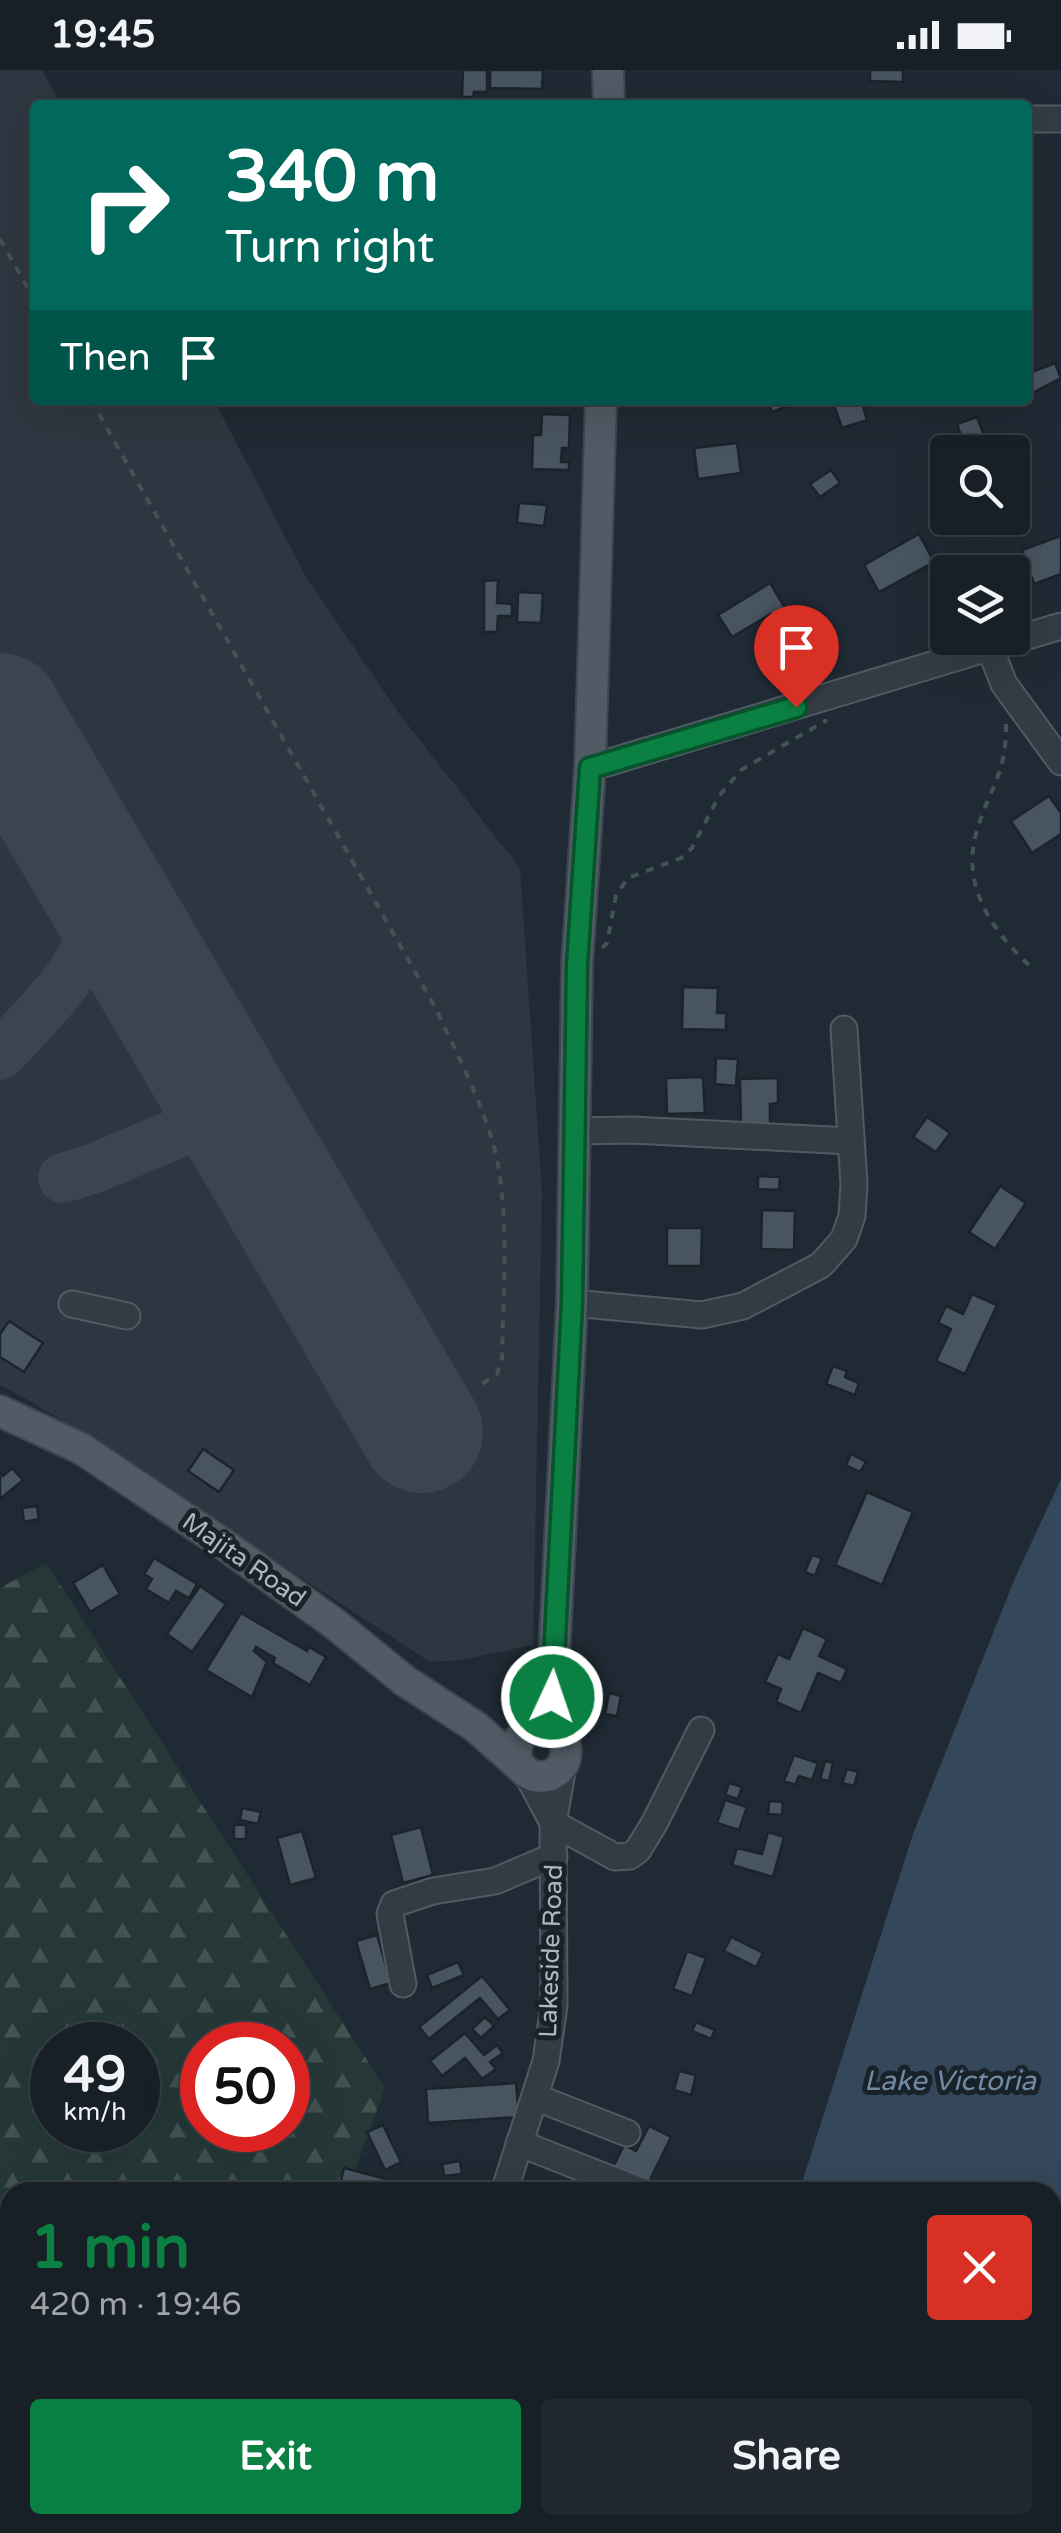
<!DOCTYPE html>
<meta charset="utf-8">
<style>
:root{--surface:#182027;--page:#21282f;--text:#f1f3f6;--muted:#9fa3a7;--line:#363e44;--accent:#0b8043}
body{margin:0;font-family:"Varela Round",sans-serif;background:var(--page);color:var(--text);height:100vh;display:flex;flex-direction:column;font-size:38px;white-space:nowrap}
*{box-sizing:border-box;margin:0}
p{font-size:32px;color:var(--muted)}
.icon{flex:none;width:55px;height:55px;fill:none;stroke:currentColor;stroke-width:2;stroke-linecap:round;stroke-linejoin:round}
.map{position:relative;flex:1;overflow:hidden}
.panel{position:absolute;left:0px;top:2112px;width:1062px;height:352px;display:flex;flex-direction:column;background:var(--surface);border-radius:30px 30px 0 0;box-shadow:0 10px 40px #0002,0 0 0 2px var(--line)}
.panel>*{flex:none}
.guide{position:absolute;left:30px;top:30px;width:1002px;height:305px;border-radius:10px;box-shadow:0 10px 40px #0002,0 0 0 2px var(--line);background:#00695c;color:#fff;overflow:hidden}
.tools{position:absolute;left:930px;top:365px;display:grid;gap:20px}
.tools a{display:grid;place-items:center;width:100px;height:100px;border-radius:10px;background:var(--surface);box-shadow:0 10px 40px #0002,0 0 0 2px var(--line);font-size:50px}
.speed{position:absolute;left:30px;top:1952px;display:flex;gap:20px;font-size:50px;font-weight:700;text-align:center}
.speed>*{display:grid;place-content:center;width:130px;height:130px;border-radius:50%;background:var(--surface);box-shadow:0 10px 40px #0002,0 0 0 2px var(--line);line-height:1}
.speed small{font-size:25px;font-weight:400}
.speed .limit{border:15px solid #d22;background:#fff;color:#111}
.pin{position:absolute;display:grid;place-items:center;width:85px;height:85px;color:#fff;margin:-102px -42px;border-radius:50% 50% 50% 0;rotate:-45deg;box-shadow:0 0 10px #0007}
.pin .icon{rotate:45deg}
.me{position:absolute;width:110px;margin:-55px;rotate:3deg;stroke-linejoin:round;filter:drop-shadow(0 0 8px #0008)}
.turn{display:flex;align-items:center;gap:35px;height:210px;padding:0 30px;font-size:45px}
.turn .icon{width:130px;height:130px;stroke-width:2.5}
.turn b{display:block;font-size:70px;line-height:85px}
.then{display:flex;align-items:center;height:95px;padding:0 30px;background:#0003;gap:20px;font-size:38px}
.round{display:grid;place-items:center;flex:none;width:105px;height:105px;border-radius:10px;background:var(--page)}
.summary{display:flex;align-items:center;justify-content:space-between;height:170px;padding:0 30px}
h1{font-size:60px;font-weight:700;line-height:75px;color:var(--accent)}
.cta{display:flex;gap:20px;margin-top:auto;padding:20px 30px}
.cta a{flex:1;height:115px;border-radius:10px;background:var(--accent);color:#fff;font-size:40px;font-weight:700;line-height:115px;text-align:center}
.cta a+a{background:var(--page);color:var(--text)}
.status{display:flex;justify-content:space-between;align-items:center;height:70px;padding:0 50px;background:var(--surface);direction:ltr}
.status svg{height:28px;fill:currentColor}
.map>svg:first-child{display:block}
</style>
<div class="status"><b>19:45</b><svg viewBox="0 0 49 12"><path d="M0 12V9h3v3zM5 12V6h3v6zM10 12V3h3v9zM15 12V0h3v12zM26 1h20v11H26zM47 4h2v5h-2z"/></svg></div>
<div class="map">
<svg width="1061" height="2463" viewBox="0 0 1061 2463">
<defs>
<pattern id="forest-firs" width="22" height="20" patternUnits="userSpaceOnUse" patternTransform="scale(2.5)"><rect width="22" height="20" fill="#253837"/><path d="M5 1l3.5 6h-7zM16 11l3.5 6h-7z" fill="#425352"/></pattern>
</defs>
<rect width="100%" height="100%" fill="#202a34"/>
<!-- airport -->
<polygon fill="#2e3741" points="0,0 42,0 61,35 35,35 35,330 214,330 306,507 400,645 520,798 542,1122 533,1575 461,1590 430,1592 34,1333 0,1315"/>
<!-- forest -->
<path fill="url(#forest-firs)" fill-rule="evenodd" d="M46 1493 385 2018 347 2122H10V2455H122L109 2463H0V1518ZM52 1975H138V2060H52ZM202 1975H288V2060H202Z"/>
<!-- water -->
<polygon fill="#35475a" points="1061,1409 1061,2463 714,2463 716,2455 1052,2455 1052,2122 799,2122 913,1764 1015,1508"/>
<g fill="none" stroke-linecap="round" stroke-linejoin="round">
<!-- taxiway -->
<g stroke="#3a4550" stroke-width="50">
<path d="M0 985C35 948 76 908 95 861 100 849 102 835 105 823"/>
<polyline points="63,1108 95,1098 232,1040"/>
</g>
<!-- runway -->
<polyline stroke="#3a4550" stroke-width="122" points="0,644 422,1362"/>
</g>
<!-- building -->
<g fill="#485460" stroke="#1b232b" stroke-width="2.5">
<polygon points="463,0 487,0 487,22 474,22 473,27 462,27"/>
<polygon points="490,0 543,0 542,19 490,18"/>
<polygon points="870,0 903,0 903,12 870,11"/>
<polygon points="1055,293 1061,308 1028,325 1028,299 1033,297 1035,301"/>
<polygon points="767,330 786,330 788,336 772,342"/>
<polygon points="832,330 861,330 867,350 842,358"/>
<polygon points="542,344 570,345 569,378 562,378 561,392 569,392 569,400 532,399 533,365 541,365"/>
<polygon points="977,347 984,365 963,373 957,354"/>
<polygon points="737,373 741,403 698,409 694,378"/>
<polygon points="831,400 840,413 820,427 810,414"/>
<polygon points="519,433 547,435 544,456 517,453"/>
<polygon points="919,464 934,492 879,522 864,495"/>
<polygon points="1061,466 1061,504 1034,514 1022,480"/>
<polygon points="498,510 497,533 512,534 512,546 498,546 497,562 484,562 484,511"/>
<polygon points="770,513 787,541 774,549 771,544 732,567 718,545"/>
<polygon points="518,522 543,523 541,553 517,552"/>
<polygon points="1049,726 1061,743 1061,764 1032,783 1011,751"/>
<polygon points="683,917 718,918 717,943 726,943 726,960 682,959"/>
<polygon points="716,988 738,989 736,1016 715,1014"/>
<polygon points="703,1007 705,1043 667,1044 666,1008"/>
<polygon points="778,1008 778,1033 770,1034 770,1057 741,1058 740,1009"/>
<polygon points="927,1047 950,1063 936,1082 913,1067"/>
<polygon points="758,1106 780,1107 779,1120 758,1119"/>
<polygon points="1000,1116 1026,1133 995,1179 969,1162"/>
<polygon points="762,1140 795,1141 794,1180 761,1179"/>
<polygon points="667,1158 702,1158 701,1196 667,1196"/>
<polygon points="972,1224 997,1235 965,1304 936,1291 951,1259 938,1253 946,1236 963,1244"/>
<polygon points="9,1251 43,1273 24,1302 0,1287 0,1264"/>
<polygon points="833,1296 847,1301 845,1307 859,1313 855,1325 826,1314"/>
<polygon points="203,1379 234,1400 219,1422 188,1401"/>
<polygon points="851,1384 866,1392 860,1402 846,1395"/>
<polygon points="12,1398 23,1410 0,1429 0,1402 3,1406"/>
<polygon points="867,1422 913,1442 882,1515 835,1495"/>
<polygon points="37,1436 39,1449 24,1452 22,1438"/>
<polygon points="812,1485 822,1488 815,1506 805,1502"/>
<polygon points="154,1488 197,1514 189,1528 176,1521 169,1533 146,1519 152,1509 144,1504"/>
<polygon points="103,1495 120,1524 90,1542 73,1513"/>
<polygon points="200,1516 226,1534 192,1582 167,1564"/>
<polygon points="241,1543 307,1581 309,1577 326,1587 310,1615 273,1593 275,1588 256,1577 254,1581 267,1592 252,1627 206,1600"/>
<polygon points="803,1558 827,1569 819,1586 847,1599 841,1613 818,1603 801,1643 776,1632 781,1619 765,1612 778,1584 789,1589"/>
<polygon points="609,1623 621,1626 617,1646 605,1644"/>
<polygon points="794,1685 818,1693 812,1710 799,1706 795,1715 784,1711"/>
<polygon points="825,1691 833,1693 829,1711 820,1709"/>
<polygon points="847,1699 858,1702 854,1716 842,1713"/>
<polygon points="729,1713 742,1717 738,1729 725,1725"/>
<polygon points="725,1730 747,1737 739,1760 717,1753"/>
<polygon points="769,1731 783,1732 782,1745 768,1744"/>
<polygon points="242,1738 261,1742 258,1754 240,1750"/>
<rect x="234" y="1755" width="12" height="14"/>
<polygon points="421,1757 433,1805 403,1813 391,1765"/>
<polygon points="302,1761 316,1808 290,1815 277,1768"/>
<polygon points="768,1762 784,1767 773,1807 732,1795 737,1778 762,1784"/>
<polygon points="377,1865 391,1913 370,1919 356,1871"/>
<polygon points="731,1867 763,1883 756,1897 724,1881"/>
<polygon points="687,1881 706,1888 692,1926 673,1919"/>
<polygon points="458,1892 464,1905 432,1918 427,1905"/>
<polygon points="482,1906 510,1940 498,1949 480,1928 429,1969 419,1957"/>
<polygon points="485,1947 494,1956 481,1968 472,1959"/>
<polygon points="696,1952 715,1960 711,1969 692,1961"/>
<polygon points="465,1963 484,1985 497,1975 503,1983 490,1992 496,1999 482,2009 465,1988 442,2006 430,1991"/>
<polygon points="679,2001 696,2005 691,2025 674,2020"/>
<polygon points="516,2013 519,2047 428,2053 426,2019"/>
<polygon points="383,2055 401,2092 385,2100 367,2062"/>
<polygon points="649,2056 671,2067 647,2116 612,2099 624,2075 636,2081"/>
<polygon points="460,2091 462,2104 444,2106 442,2094"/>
<polygon points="344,2098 386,2109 383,2122 357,2120 356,2122 338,2122"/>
<polygon points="53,2455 86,2455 90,2460 85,2463 59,2463"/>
<polygon points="302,2455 363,2455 353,2463 295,2463"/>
<polygon points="517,2455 556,2455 555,2463 528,2463 528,2456"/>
</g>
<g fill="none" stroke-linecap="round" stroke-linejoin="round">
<!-- minor casing -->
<g stroke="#515a63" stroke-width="29">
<g id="minor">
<polyline points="1028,49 1061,49"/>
<polyline points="990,578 1004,614 1061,692"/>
<polyline points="590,698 1061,556"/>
<polyline points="573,1061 632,1060 851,1071"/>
<polyline points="572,1233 702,1245 743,1236 821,1195 844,1169 852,1146 854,1114 844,959"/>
<polyline points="72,1234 127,1246"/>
<polyline points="526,1702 553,1753 615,1787 630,1786 638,1780 655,1752 701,1660"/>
<polyline points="403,1914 390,1844 394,1834 433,1821 495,1811 554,1786"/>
<polyline points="535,2027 627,2063"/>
<polyline points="519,2073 643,2122"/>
<polyline points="504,2122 546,1991 554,1936 553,1753 564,1691"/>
<polyline points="184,2463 197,2455"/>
<polyline points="402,2463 404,2455"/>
<polyline points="575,2463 575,2455"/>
</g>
</g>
<!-- major casing -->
<g stroke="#3d454e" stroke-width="34">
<g id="major">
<polyline points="608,0 609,35"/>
<polyline points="0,1341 82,1379 222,1473 335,1554 405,1611 476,1657 521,1697"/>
<circle cx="541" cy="1682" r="25"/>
<polyline points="562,1669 552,1627 572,1233 577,895 590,698 601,330"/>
</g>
</g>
<!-- path -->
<g stroke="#415354" stroke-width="4" stroke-dasharray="8 8" stroke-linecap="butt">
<polyline points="0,169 35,231"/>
<path d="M91 330 435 937C456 982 490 1047 498 1095 509 1158 503 1226 502 1289L497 1304 482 1314"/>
<path d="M1006 654C1007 705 988 720 976 764 961 819 995 864 1033 899"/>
<polyline points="602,878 607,873 616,825 628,808 681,788 692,778 719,726 741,700 827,650"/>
</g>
<!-- minor -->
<use href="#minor" stroke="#333c45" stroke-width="25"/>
<!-- major -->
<use href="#major" stroke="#515b65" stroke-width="30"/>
</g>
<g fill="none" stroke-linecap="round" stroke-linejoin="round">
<!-- route casing -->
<g stroke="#07532c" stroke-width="25">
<polyline id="route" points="552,1627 572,1233 577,895 590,698 796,637"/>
</g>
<!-- route -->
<use href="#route" stroke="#0b8043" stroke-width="18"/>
</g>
<g text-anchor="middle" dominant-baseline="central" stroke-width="10" stroke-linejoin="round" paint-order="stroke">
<!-- street labels -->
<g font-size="25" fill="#adb7c2" stroke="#192129">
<text transform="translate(244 1490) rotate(35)">Majita Road</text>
<text transform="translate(551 1881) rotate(-88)">Lakeside Road</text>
</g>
<!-- water labels -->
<g font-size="28" font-style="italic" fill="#708aa4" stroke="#192129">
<text x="950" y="2011">Lake Victoria</text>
</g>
</g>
</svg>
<div class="tools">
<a><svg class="icon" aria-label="search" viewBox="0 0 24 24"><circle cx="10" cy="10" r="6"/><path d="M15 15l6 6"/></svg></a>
<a><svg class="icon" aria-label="layers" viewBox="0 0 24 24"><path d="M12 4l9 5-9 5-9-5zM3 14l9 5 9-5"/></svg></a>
</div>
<div class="speed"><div>49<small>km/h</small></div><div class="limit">50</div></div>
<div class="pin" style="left:796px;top:637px;background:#d93025"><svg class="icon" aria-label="arrive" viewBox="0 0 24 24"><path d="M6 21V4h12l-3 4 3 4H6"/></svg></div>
<svg class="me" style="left:552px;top:1627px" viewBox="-20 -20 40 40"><circle r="17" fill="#0b8043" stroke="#fff" stroke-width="3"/><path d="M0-11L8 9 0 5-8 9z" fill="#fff"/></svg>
<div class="guide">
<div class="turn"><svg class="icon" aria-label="right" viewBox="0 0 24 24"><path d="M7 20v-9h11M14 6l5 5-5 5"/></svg><div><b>340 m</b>Turn right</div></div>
<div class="then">Then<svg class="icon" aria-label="arrive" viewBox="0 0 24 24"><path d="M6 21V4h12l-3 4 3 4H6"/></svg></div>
</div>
<section class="panel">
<div class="summary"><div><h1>1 min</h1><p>420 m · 19:46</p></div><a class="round" style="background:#d93025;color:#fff"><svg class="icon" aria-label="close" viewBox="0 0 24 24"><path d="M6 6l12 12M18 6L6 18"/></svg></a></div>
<div class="cta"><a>Exit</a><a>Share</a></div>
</section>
</div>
